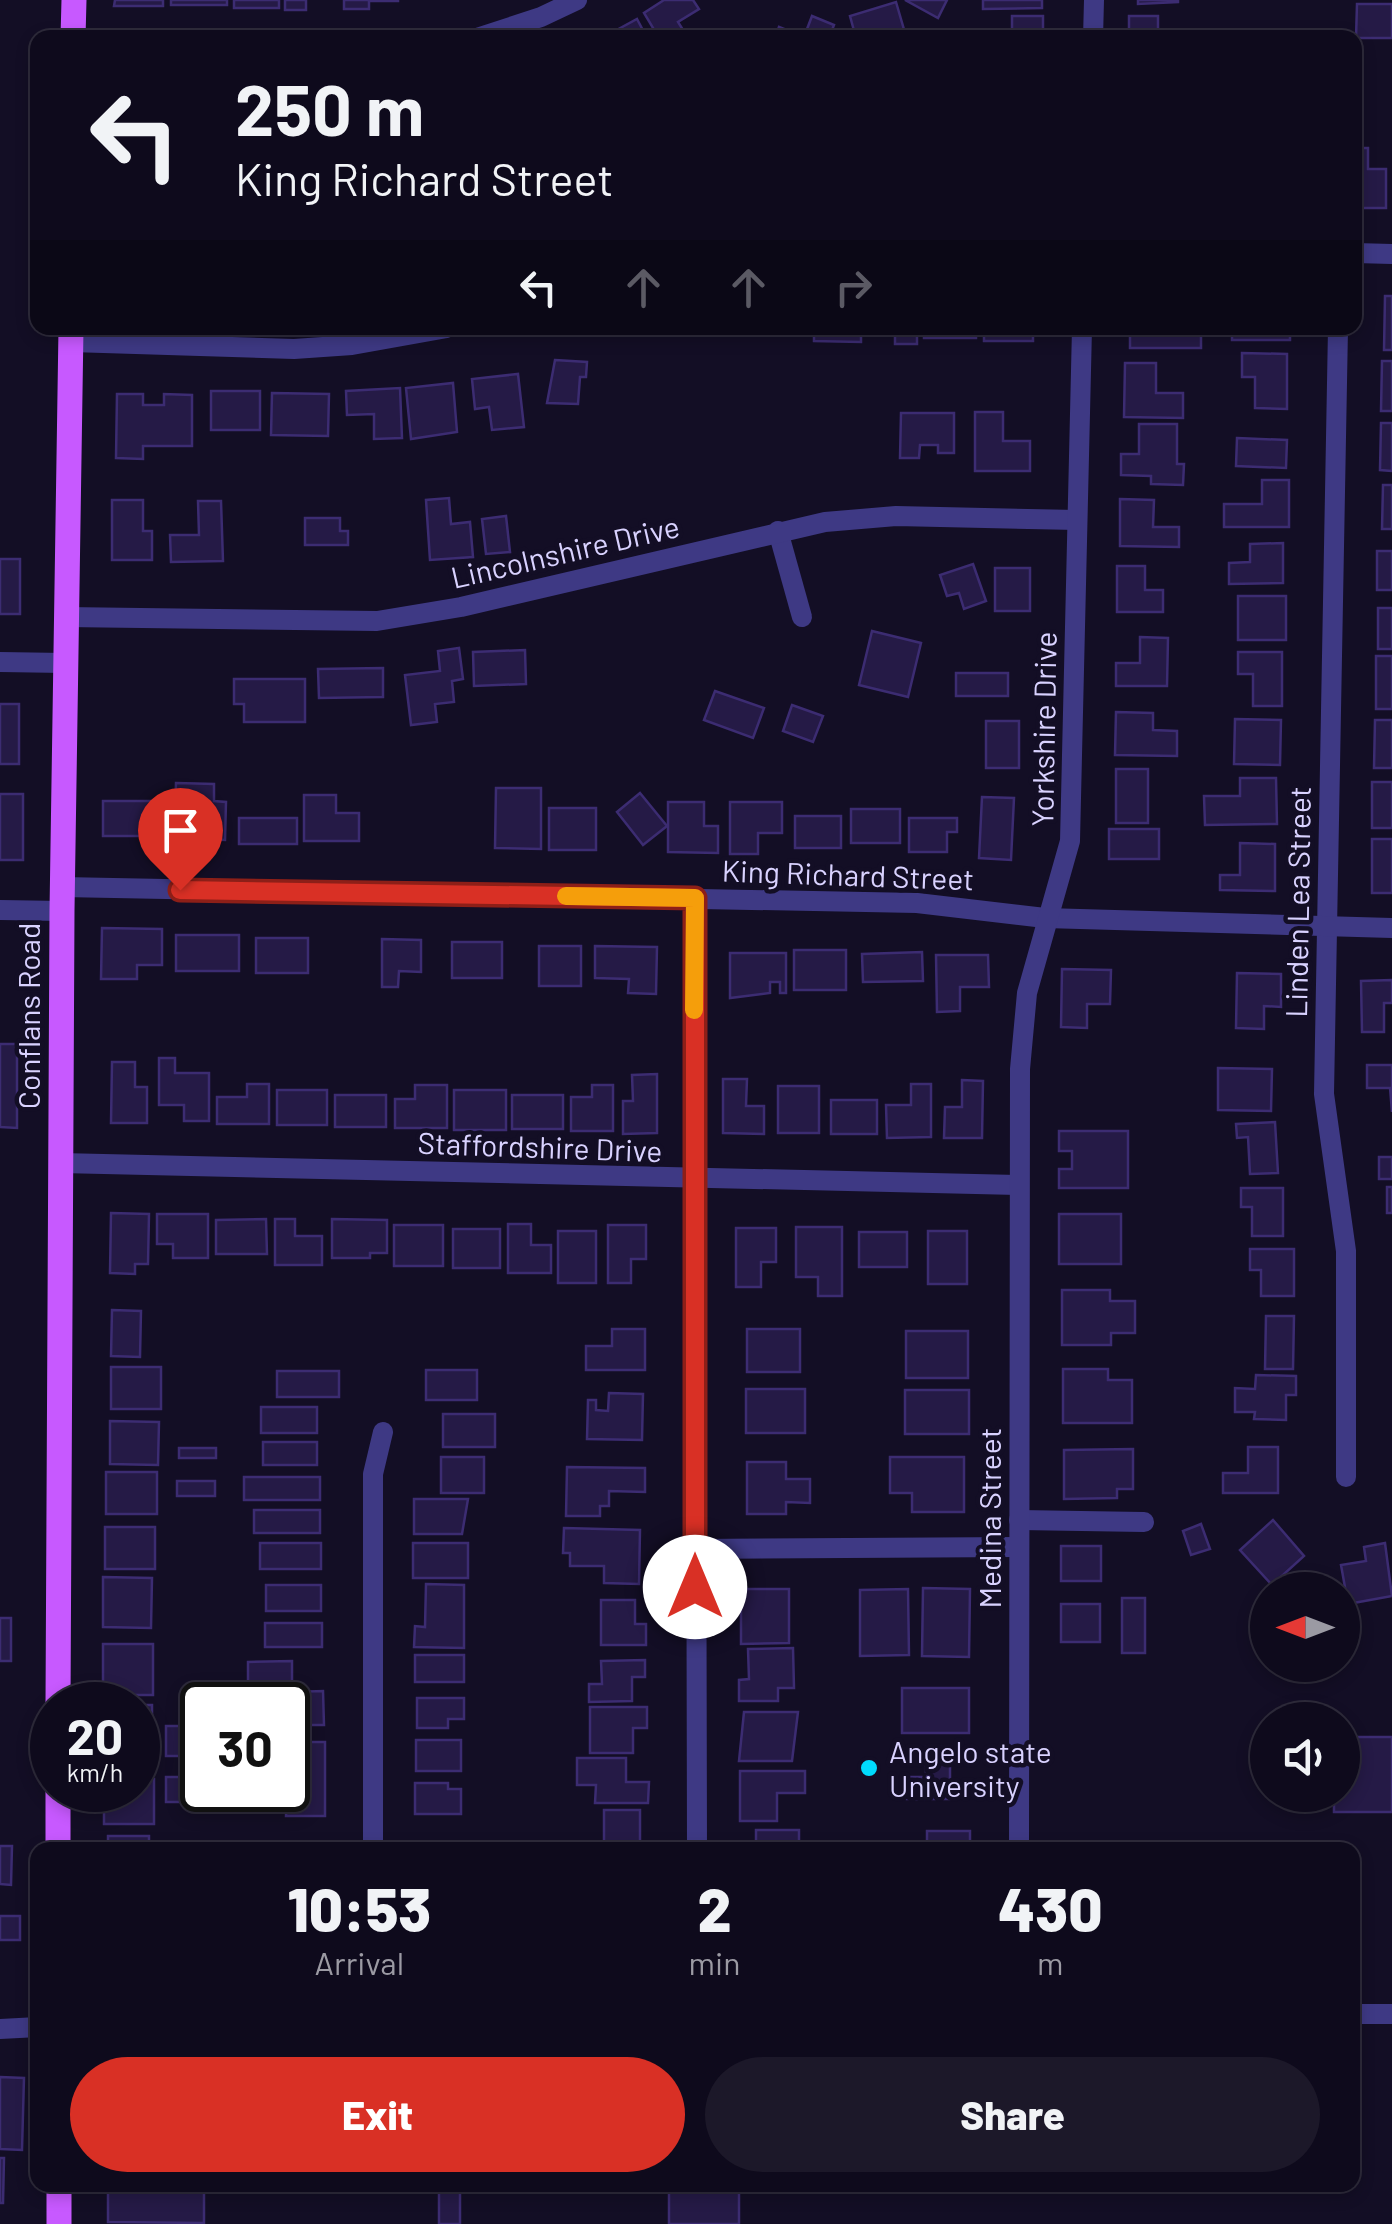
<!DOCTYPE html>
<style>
:root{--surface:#0e0a1c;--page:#1c1829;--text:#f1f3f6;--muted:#9b9aa3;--line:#2e2b3b;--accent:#d93025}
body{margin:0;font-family:Barlow,sans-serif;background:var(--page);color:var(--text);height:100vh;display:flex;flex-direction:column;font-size:38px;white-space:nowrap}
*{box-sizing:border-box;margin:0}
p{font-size:32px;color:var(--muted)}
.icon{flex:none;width:55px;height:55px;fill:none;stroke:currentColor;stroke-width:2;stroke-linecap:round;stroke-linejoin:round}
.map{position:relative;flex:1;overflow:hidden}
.drawer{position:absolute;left:30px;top:1842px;width:1330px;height:350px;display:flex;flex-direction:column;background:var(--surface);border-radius:20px;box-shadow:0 5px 15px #0003,0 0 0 2px var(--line)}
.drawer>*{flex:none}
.banner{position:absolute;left:30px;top:30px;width:1332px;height:305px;border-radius:20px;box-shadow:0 5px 15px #0003,0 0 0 2px var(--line);background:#0e0a1c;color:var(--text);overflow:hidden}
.needle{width:65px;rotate:270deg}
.buttons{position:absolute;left:1250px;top:1572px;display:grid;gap:20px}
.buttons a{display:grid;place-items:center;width:110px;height:110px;border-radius:50%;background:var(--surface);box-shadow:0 5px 15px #0003,0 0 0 2px var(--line);font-size:50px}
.speed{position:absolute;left:30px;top:1682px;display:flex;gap:20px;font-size:50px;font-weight:700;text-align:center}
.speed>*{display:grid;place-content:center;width:130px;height:130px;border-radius:50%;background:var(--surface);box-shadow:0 5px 15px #0003,0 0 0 2px var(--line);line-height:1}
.speed small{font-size:25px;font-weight:400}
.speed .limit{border:5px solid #111;border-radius:15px;background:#fff;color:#111}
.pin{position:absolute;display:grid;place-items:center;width:85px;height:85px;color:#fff;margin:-102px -42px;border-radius:50% 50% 50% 0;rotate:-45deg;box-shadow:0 0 10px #0007}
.pin .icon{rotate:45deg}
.me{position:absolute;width:110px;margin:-55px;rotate:0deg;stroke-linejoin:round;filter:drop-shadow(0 0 8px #0008)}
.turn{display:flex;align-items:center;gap:35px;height:210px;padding:0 40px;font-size:45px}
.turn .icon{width:130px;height:130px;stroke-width:2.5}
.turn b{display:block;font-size:70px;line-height:85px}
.lanes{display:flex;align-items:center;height:95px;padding:0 40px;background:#0003;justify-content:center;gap:50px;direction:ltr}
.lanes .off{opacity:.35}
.eta{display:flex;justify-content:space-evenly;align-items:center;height:170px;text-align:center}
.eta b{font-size:60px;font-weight:800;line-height:70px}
.primary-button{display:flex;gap:20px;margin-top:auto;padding:20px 40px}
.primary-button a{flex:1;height:115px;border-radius:60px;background:var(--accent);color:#fff;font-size:40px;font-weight:800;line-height:115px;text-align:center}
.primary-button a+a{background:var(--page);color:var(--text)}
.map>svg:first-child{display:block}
</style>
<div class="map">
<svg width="1392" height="2224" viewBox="0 0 1392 2224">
<rect width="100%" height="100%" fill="#130e25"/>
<!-- building -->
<g fill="#251a46" stroke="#3c2c72" stroke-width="2.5">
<polygon points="115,0 163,0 163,6 114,6"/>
<rect x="171" y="0" width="56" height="5"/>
<rect x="234" y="0" width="45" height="8"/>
<rect x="285" y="0" width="21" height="10"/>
<polygon points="344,0 398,0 398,1 369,1 369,9 344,9"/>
<polygon points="664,0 693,0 699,9 678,22 688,38 659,38 644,13"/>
<polygon points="905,0 947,0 938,18"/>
<polygon points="983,0 1042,0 1042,8 983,9"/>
<polygon points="1138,0 1178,0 1178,2 1138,4"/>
<polygon points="896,2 905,33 856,38 850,16"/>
<polygon points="1357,4 1392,4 1392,38 1356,38"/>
<polygon points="812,16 834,25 829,38 775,38 779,27 804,37"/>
<rect x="1012" y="16" width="31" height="22"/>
<rect x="1129" y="16" width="29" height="22"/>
<polygon points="637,19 647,38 602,38"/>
<polygon points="1355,148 1368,148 1368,169 1386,169 1386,208 1355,208"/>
<polygon points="1385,296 1392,296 1392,350 1384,350"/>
<polygon points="814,328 861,328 861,342 814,341"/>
<rect x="895" y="328" width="22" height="16"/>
<rect x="924" y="328" width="52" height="10"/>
<rect x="984" y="328" width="49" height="13"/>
<rect x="1130" y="328" width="71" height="20"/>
<rect x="1232" y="328" width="58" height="12"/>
<polygon points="1242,353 1287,354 1287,409 1255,408 1255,377 1242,377"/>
<polygon points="555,360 587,362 586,377 580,377 578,404 547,403"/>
<polygon points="1382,361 1392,361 1392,411 1381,411"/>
<polygon points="1125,363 1156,363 1156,393 1183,393 1183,418 1124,417"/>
<polygon points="518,374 524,427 492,430 489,407 475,409 472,379"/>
<polygon points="453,383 457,432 411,439 406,388"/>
<polygon points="400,388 402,438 374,439 374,414 347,415 346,391"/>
<rect x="211" y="391" width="49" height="39"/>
<polygon points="272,393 329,394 328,436 271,435"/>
<polygon points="117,394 143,394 143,405 164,405 164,394 192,395 192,446 143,446 143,459 116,458"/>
<polygon points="975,412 1003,412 1003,441 1030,441 1030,471 975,471"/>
<polygon points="901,413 954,413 954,453 938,453 938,445 920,445 919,458 900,458"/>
<polygon points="1381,423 1392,423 1392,471 1380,470"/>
<polygon points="1139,424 1177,424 1177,464 1184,464 1183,485 1151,484 1151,476 1121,475 1121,454 1139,454"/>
<polygon points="1237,438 1287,440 1286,468 1236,466"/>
<polygon points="1262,480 1289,480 1289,527 1224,527 1224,504 1262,504"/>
<polygon points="1383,485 1392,485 1392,529 1382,529"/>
<polygon points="449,498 451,524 470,522 473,557 430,560 426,500"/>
<polygon points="1120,499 1154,500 1153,527 1179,527 1179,547 1120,546"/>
<polygon points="112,500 143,500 143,531 152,531 152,560 112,560"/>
<polygon points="198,501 221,501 223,561 171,562 170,535 199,535"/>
<polygon points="506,516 510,552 486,554 482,519"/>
<polygon points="305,518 340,518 340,531 348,531 348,545 305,545"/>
<polygon points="1283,543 1283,583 1229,584 1229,563 1250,562 1250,544"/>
<rect x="1377" y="551" width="15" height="39"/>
<rect x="0" y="559" width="20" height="55"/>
<polygon points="973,564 986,601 964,609 959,593 947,596 940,575"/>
<polygon points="1117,566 1145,566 1145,590 1163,590 1163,612 1117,612"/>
<rect x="995" y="568" width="35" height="43"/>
<rect x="1238" y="596" width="48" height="44"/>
<rect x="1378" y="608" width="14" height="41"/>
<polygon points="872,631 921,643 908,697 859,685"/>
<polygon points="1140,637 1168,638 1167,686 1116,686 1116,663 1140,663"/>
<polygon points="459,648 463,679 452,681 454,702 435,704 437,722 411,725 405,675 440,671 438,651"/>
<polygon points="525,650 526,684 474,686 473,652"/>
<polygon points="1238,652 1282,652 1282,706 1253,706 1253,674 1238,674"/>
<rect x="1376" y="656" width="16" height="53"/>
<polygon points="383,668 383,697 319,698 318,669"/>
<rect x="956" y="673" width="52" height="23"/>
<polygon points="234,679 305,679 305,722 244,722 244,704 234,704"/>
<polygon points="715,691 764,708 753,738 704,720"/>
<rect x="0" y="704" width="19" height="60"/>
<polygon points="792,705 823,716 813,742 783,731"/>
<polygon points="1116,712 1153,713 1153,730 1177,731 1177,756 1115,755"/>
<polygon points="1235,719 1281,720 1280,765 1234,764"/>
<polygon points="1375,720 1392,720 1392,768 1374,768"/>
<rect x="986" y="721" width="33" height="47"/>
<rect x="1116" y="769" width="32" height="54"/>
<polygon points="1240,778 1276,778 1277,824 1205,825 1204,796 1240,796"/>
<rect x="1372" y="782" width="20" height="46"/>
<polygon points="176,783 214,784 214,801 226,802 225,840 174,838"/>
<polygon points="496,788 541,788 541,849 495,848"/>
<polygon points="640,793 667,826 643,845 617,812"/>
<rect x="0" y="794" width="23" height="66"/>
<polygon points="304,795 336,795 336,813 359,813 359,841 304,841"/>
<polygon points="982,797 1014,798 1011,860 979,858"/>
<rect x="103" y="801" width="54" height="35"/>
<polygon points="668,802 704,802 704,826 718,826 718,853 668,852"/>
<polygon points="730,802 782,802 782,833 758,833 758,854 730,854"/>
<rect x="549" y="808" width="47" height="42"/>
<rect x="851" y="809" width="49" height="34"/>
<rect x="795" y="816" width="46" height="32"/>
<rect x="239" y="818" width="58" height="26"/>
<polygon points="909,818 957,818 957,832 947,832 947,852 909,852"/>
<rect x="1109" y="829" width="50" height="30"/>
<rect x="1372" y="839" width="20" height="54"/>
<polygon points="1240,843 1275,844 1275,891 1220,890 1220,875 1240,875"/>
<polygon points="102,928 162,929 162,965 137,965 137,979 101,979"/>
<rect x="176" y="935" width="63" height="36"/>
<rect x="256" y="938" width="52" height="35"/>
<polygon points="382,939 421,940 421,972 399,971 398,987 382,987"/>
<rect x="452" y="942" width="50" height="36"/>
<rect x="539" y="946" width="42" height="40"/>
<polygon points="595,946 657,947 656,994 628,993 629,979 595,978"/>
<rect x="794" y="950" width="52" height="40"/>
<polygon points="922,952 923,981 863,982 862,954"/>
<polygon points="730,953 786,953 786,993 780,993 780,982 770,982 770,993 730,998"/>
<polygon points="936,955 988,955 989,987 960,987 960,1011 937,1012"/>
<polygon points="1062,969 1111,970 1110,1004 1087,1004 1087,1028 1061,1027"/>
<polygon points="1237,973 1281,974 1281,1007 1264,1006 1264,1029 1236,1028"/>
<polygon points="1392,980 1392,1003 1384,1003 1384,1032 1362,1032 1361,981"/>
<polygon points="0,1044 17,1044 17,1128 0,1127"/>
<polygon points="159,1058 175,1058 175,1073 209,1073 209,1121 184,1121 184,1105 159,1105"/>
<polygon points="112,1062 135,1062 135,1087 147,1087 147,1123 111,1123"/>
<polygon points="1367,1065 1392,1065 1392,1112 1390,1088 1367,1088"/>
<polygon points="1218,1068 1272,1069 1271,1111 1218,1110"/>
<polygon points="657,1074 657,1133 623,1134 623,1101 633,1101 632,1075"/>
<polygon points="723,1079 747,1079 746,1106 764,1106 764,1134 723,1133"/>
<polygon points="962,1080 983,1081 982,1138 944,1138 945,1107 962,1107"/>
<polygon points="247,1084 269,1084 269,1124 217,1124 217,1097 247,1097"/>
<polygon points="911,1084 931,1084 931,1137 887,1138 886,1105 911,1105"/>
<polygon points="415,1085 447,1085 447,1128 395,1128 395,1099 415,1099"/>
<polygon points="592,1085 613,1085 613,1131 571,1131 571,1097 592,1097"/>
<rect x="778" y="1086" width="41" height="47"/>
<rect x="277" y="1090" width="50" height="35"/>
<rect x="454" y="1090" width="52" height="40"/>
<rect x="335" y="1095" width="51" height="32"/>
<rect x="512" y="1095" width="51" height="34"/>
<rect x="831" y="1100" width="46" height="34"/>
<polygon points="1275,1122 1278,1173 1250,1174 1248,1137 1237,1138 1236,1124"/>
<polygon points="1059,1131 1128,1131 1128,1188 1059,1188 1059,1169 1072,1169 1072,1151 1059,1151"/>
<rect x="1379" y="1157" width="13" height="22"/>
<rect x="1387" y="1187" width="5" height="26"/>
<polygon points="1241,1188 1283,1188 1283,1236 1252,1236 1252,1207 1241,1207"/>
<polygon points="111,1213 149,1214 148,1264 135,1264 135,1274 110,1273"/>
<polygon points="157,1214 208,1214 208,1258 173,1258 173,1244 157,1244"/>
<rect x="1059" y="1214" width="62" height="50"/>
<polygon points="266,1219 267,1254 216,1254 216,1220"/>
<polygon points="275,1219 295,1219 295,1236 322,1236 322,1265 275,1265"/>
<polygon points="332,1219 387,1220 387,1253 370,1253 370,1258 332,1258"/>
<polygon points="508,1224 531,1224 531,1245 551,1245 551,1273 508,1273"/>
<rect x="394" y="1225" width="49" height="41"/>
<polygon points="608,1225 646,1225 646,1259 631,1259 631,1283 608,1283"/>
<polygon points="796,1227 842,1227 842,1296 818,1296 818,1277 796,1277"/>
<polygon points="736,1228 776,1228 776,1262 761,1262 761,1287 736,1287"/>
<rect x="453" y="1229" width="47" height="39"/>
<rect x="558" y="1231" width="38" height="52"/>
<rect x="928" y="1231" width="39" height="53"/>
<rect x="859" y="1232" width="48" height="35"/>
<polygon points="1250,1249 1294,1249 1294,1296 1261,1296 1261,1270 1250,1270"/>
<polygon points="1062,1290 1110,1290 1110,1301 1135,1301 1135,1333 1111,1333 1111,1345 1062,1345"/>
<polygon points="112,1310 141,1311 140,1357 111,1356"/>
<polygon points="1266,1316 1294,1316 1293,1369 1265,1369"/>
<polygon points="612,1329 645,1329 645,1370 586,1370 586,1346 612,1346"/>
<rect x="747" y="1329" width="53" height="43"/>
<rect x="906" y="1331" width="62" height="47"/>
<rect x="111" y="1367" width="50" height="42"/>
<polygon points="1063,1369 1108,1369 1108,1380 1132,1380 1132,1423 1063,1423"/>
<rect x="426" y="1370" width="51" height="30"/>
<rect x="277" y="1371" width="62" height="26"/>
<polygon points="1256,1375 1296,1376 1296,1395 1286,1395 1286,1420 1254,1419 1255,1412 1235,1412 1235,1388 1255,1389"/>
<rect x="746" y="1389" width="59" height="44"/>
<rect x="905" y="1390" width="64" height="44"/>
<polygon points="609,1393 643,1394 642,1440 587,1439 588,1400 596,1400 596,1410 608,1411"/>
<rect x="261" y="1407" width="56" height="26"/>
<rect x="443" y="1414" width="52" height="33"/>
<polygon points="110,1421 159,1422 158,1465 110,1464"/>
<rect x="263" y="1442" width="54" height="23"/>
<polygon points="1248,1447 1278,1447 1278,1493 1223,1493 1223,1473 1248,1473"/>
<rect x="179" y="1448" width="37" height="10"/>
<polygon points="1133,1449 1133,1489 1117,1489 1117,1498 1064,1499 1064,1450"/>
<rect x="441" y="1457" width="43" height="36"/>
<polygon points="890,1457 964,1457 964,1512 912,1512 912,1493 890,1493"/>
<polygon points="747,1462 786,1462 786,1479 810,1479 810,1503 786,1502 786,1514 747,1514"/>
<polygon points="567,1467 645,1468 645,1492 609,1491 609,1506 600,1506 600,1516 566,1516"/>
<rect x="106" y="1472" width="51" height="42"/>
<rect x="244" y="1477" width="76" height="23"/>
<rect x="177" y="1481" width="38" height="15"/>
<polygon points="414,1499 468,1499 462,1534 414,1534"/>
<rect x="254" y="1510" width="66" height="23"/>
<polygon points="1273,1520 1304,1556 1272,1585 1240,1550"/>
<polygon points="1201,1524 1210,1549 1191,1555 1183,1531"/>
<rect x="105" y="1527" width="50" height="42"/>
<polygon points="564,1528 640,1530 639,1584 604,1583 604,1566 570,1566 570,1553 563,1553"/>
<rect x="260" y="1543" width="61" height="26"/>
<rect x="413" y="1543" width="55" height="35"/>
<polygon points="1385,1543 1392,1596 1348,1604 1341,1565 1366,1561 1364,1547"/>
<rect x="1061" y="1546" width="40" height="35"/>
<polygon points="103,1577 152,1578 151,1628 103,1627"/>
<polygon points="426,1584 464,1585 464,1648 414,1647 415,1626 425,1627"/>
<rect x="266" y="1585" width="55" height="26"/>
<polygon points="923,1588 970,1589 969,1657 922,1656"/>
<polygon points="741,1589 789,1589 789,1643 741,1644"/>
<polygon points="908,1589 909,1655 860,1656 860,1590"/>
<rect x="1122" y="1598" width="23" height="55"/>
<polygon points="601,1600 635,1600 635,1624 646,1624 646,1645 601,1645"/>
<rect x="1061" y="1604" width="39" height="38"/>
<rect x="0" y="1618" width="11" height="43"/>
<rect x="265" y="1623" width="57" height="24"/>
<rect x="103" y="1644" width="50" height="51"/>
<polygon points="793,1648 794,1688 778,1688 778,1701 739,1701 739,1680 749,1679 748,1649"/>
<rect x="415" y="1655" width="49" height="27"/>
<polygon points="645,1660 645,1677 632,1677 632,1701 589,1702 589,1684 602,1684 601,1661"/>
<polygon points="292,1661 292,1692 323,1691 324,1725 304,1725 304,1710 290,1710 290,1695 266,1695 266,1684 248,1684 248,1662"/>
<rect x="902" y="1688" width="67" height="45"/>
<polygon points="417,1698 464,1698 464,1719 448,1719 448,1728 417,1728"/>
<rect x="138" y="1705" width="14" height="47"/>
<polygon points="590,1707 647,1707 647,1728 633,1728 633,1753 590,1753"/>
<polygon points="744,1712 798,1712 792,1761 739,1761"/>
<rect x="166" y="1726" width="36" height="30"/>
<polygon points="1342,1737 1392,1737 1392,1812 1334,1812 1334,1795 1342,1795"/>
<rect x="416" y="1740" width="45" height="31"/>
<polygon points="288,1742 325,1742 325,1816 286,1816"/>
<polygon points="926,1747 950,1747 950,1799 907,1799 907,1777 926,1777"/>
<polygon points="577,1758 626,1758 626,1782 649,1782 648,1803 595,1803 596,1785 577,1785"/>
<polygon points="740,1771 805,1771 805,1793 777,1793 777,1821 740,1821"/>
<polygon points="166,1777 202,1777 203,1802 166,1802"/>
<polygon points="138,1779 154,1779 154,1824 104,1824 104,1790 138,1790"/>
<polygon points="415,1783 448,1783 448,1789 461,1789 461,1814 415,1814"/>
<rect x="604" y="1810" width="36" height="40"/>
<polygon points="756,1830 799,1830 799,1850 743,1850 756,1848"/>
<rect x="927" y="1831" width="43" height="19"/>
<rect x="108" y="1836" width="41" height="14"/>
<rect x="418" y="1843" width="52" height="7"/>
<polygon points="0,1846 12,1846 11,1885 0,1884"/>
<rect x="0" y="1916" width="20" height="24"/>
<polygon points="0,2077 24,2078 22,2150 0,2149"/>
<polygon points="0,2158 4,2158 3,2203 0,2203"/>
<polygon points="108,2185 204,2185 204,2223 108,2222"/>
<rect x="439" y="2185" width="21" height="39"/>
<rect x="669" y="2185" width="70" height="39"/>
</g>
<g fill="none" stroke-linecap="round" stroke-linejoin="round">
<!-- minor -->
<g stroke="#3e3984" stroke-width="20">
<polyline points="477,38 541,17 577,0"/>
<polyline points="1093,38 1094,0"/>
<polyline points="1355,253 1392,254"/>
<polyline points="1338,328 1324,1094 1346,1251 1346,1477"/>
<polyline points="71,342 294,349 352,345 447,328"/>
<polyline points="778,531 802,617"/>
<polyline points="65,617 377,621 461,607 825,522 896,516 1077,520"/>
<polyline points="0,662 65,663"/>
<polyline points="62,887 917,903 1045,918 1392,928"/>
<polyline points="695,898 697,1850"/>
<polyline points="0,910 62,911"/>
<polyline points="60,1163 1018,1185"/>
<polyline points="1019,1520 1144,1522"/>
<polyline points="695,1549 1019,1547"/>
<polyline points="373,1850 373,1474 383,1432"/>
<polyline points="1019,1850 1020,1069 1027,993 1070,841 1082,328"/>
<polyline points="1352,2014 1392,2014"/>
<polyline points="0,2029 38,2027"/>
</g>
<!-- major -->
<g stroke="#c759ff" stroke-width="25">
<polyline points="73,38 74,0"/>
<polyline points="58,1705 62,911 71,328"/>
<polyline points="58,1790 58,1850"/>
<polyline points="59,2185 59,2224"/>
</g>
</g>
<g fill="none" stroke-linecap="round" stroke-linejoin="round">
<!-- route casing -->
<g stroke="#8d1f18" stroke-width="25">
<polyline id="route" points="180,890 695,898 695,1587"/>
</g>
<!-- route -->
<use href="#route" stroke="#d93025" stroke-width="18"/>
<!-- slow -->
<polyline stroke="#f59e0b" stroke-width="18" points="566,896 695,898 694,1010"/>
</g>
<!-- markers -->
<circle fill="#00dbfd" stroke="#130e25" stroke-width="4" cx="869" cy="1768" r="10"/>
<g text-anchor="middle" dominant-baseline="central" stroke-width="9" stroke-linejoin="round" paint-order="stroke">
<!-- street labels -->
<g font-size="30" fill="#d9d2ff" stroke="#130e25">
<text transform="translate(565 551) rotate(-13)">Lincolnshire Drive</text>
<text transform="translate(1043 729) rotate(-89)">Yorkshire Drive</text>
<text transform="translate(848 874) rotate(2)">King Richard Street</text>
<text transform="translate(1297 902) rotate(-89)">Linden Lea Street</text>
<text transform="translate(28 1016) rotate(-90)">Conflans Road</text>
<text transform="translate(540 1146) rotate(2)">Staffordshire Drive</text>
<text transform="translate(989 1518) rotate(-90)">Medina Street</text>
</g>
<!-- poi labels -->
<g font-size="30" fill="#d9d2ff" stroke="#130e25" text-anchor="start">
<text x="889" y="1751">Angelo state<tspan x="889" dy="34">University</tspan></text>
</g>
</g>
</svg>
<div class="buttons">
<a><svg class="needle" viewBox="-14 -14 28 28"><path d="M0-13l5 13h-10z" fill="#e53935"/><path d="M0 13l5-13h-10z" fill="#9b9aa3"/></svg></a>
<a><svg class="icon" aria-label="sound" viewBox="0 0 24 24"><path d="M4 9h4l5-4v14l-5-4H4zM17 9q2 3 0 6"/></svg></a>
</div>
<div class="speed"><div>20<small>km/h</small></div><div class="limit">30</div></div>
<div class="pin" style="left:180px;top:890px;background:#d93025"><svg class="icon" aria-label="arrive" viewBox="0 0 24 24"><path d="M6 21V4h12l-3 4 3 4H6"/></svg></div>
<svg class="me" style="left:695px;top:1587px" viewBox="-20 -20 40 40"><circle r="19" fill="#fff"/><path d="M0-13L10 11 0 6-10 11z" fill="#d93025"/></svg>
<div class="banner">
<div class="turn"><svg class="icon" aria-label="left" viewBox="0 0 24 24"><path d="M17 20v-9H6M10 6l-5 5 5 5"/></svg><div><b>250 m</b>King Richard Street</div></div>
<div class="lanes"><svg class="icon" aria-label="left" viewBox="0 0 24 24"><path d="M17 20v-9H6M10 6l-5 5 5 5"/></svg><svg class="icon off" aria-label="ahead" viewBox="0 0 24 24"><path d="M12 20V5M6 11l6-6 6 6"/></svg><svg class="icon off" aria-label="ahead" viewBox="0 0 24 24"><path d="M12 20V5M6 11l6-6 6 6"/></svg><svg class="icon off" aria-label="right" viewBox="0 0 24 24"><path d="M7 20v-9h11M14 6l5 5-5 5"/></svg></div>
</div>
<section class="drawer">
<div class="eta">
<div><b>10:53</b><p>Arrival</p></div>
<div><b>2</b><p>min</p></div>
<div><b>430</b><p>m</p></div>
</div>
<div class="primary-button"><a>Exit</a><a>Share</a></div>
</section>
</div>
